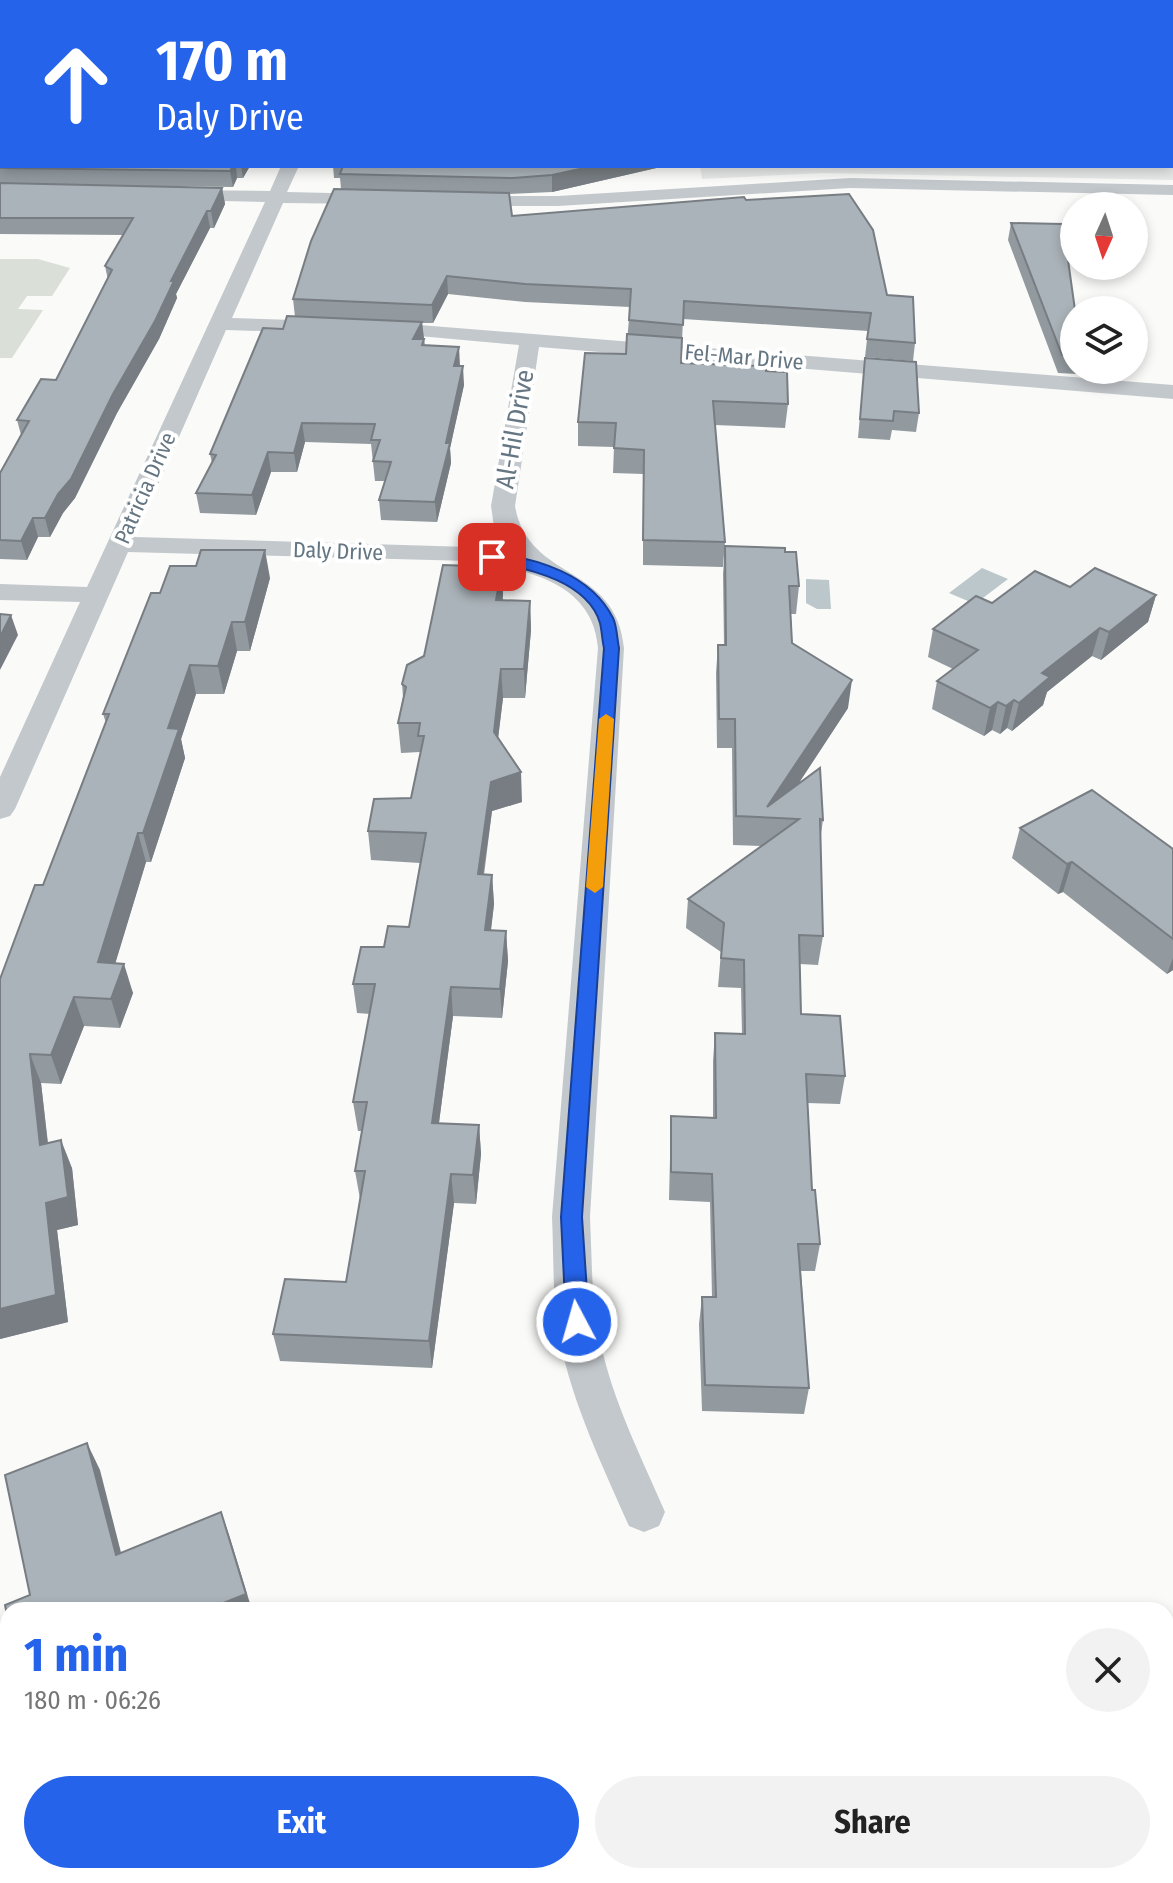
<!DOCTYPE html>
<meta charset="utf-8">
<style>
:root{--surface:#fff;--page:#f2f2f2;--text:#222;--muted:#767676;--accent:#2563eb}
body{margin:0;font-family:"Fira Sans Condensed",sans-serif;background:var(--page);color:var(--text);height:100vh;display:flex;flex-direction:column;font-size:30px;white-space:nowrap}
*{box-sizing:border-box;margin:0}
p{font-size:26px;color:var(--muted)}
.icon{flex:none;width:44px;height:44px;fill:none;stroke:currentColor;stroke-width:2;stroke-linecap:round;stroke-linejoin:round}
.map{position:relative;flex:1;overflow:hidden}
.sheet{position:absolute;left:0px;top:1602px;width:1174px;height:282px;display:flex;flex-direction:column;background:var(--surface);border-radius:24px 24px 0 0;box-shadow:0 4px 12px #0003}
.sheet>*{flex:none}
.banner{position:absolute;left:0px;top:0px;width:1174px;height:168px;box-shadow:0 4px 12px #0003;background:#2563eb;color:#fff;overflow:hidden}
.needle{width:52px;rotate:183deg}
.buttons{position:absolute;left:1060px;top:192px;display:grid;gap:16px}
.buttons a{display:grid;place-items:center;width:88px;height:88px;border-radius:50%;background:var(--surface);box-shadow:0 4px 12px #0003;font-size:40px}
.pin{position:absolute;display:grid;place-items:center;width:68px;height:68px;color:#fff;margin:-34px;border-radius:16px;box-shadow:0 4px 12px #0006}
.me{position:absolute;width:88px;margin:-44px;rotate:354deg;stroke-linejoin:round;filter:drop-shadow(0 0 6px #0008)}
.turn{display:flex;align-items:center;gap:28px;height:168px;padding:0 24px;font-size:36px}
.turn .icon{width:104px;height:104px;stroke-width:2.5}
.turn b{display:block;font-size:56px;line-height:68px}
.round{display:grid;place-items:center;flex:none;width:84px;height:84px;border-radius:42px;background:var(--page)}
.head{display:flex;align-items:center;justify-content:space-between;height:136px;padding:0 24px}
h1{font-size:48px;font-weight:700;line-height:60px;color:var(--accent)}
.action{display:flex;gap:16px;margin-top:auto;padding:16px 24px}
.action a{flex:1;height:92px;border-radius:48px;background:var(--accent);color:#fff;font-size:32px;font-weight:700;line-height:92px;text-align:center}
.action a+a{background:var(--page);color:var(--text)}
.map>svg:first-child{display:block}
</style>
<div class="map">
<svg width="1173" height="1883" viewBox="0 0 1173 1883">
<rect width="100%" height="100%" fill="#fafaf8"/>
<!-- built -->
<polygon fill="#e8e9e9" points="1172,9 1173,180 822,173 702,179 700,166 1172,166"/>
<!-- green -->
<g fill="#dadfd7">
<polygon points="845,0 1160,0 1163,2 858,2"/>
<polygon points="0,259 38,259 70,268 52,296 27,296 18,309 43,310 12,358 0,358"/>
</g>
<!-- water -->
<g fill="#bbc7cb">
<polygon points="982,568 1008,579 975,604 949,593"/>
<polygon points="806,579 829,580 831,609 817,609 806,603"/>
</g>
<g fill="none" stroke-linecap="round" stroke-linejoin="round">
<!-- minor -->
<g fill="#c3c8cc" fill-rule="evenodd">
<path d="M281 166H299L287 192 373 194 382 199 373 204 283 203 232 318 328 321 338 327 328 333 226 330 135 537 469 547 511 552 494 527 491 506 519 345 375 332 372 328 375 324 382 322 1173 385V399L539 347 515 506C528 582 616 563 624 648L590 1217C592 1258 591 1299 600 1340 612 1400 641 1456 665 1512L659 1526 644 1532 629 1526C603 1467 573 1405 560 1341 552 1300 554 1258 552 1217L598 648C593 581 524 569 469 561L128 552 15 809 10 816 0 819V777L80 602 0 600V584L87 587 265 202 179 200 170 195 179 190 270 191Z"/>
<polygon points="850,178 1173,185 1173,195 850,188 558,206 467,206 458,201 467,196 558,196"/>
</g>
</g>
<!-- wall -->
<g fill="#929a9f">
<polygon points="0,0 330,0 329,2 2,2 2,166 250,166 243,178 237,178 233,187 159,186 222,188 225,204 214,228 210,228 176,294 177,298 159,339 117,413 75,498 63,513 50,537 38,537 27,560 0,559 0,473 21,435 17,420 56,380 108,280 105,266 123,235 0,234"/>
<polygon points="333,166 665,166 552,192 509,194 512,216 746,200 887,295 915,343 913,361 865,357 868,331 683,319 681,363 766,371 788,404 785,428 715,425 725,542 723,567 643,565 643,474 613,473 614,447 578,446 578,422 626,354 630,307 525,302 448,294 433,323 422,323 425,345 460,366 464,385 450,448 451,463 437,522 381,520 379,500 385,481 375,481 371,444 305,442 297,472 271,472 256,515 200,513 196,493 212,463 210,454 283,329 295,317 293,299 341,189 340,178 334,178"/>
<polygon points="1011,223 1074,310 1074,370 1078,370 1077,374 1058,373 1008,240"/>
<polygon points="865,358 919,413 916,432 892,430 890,440 858,438"/>
<polygon points="725,546 785,552 799,586 796,614 791,614 792,643 848,708 798,784 823,820 820,841 823,936 818,965 800,964 801,1014 845,1076 840,1104 807,1103 812,1190 820,1244 815,1271 801,1271 809,1388 804,1414 702,1411 699,1324 702,1297 712,1297 710,1202 669,1200 671,1116 713,1118 713,1061 715,1033 742,1034 741,988 718,987 721,952 686,928 688,899 761,846 733,845 732,748 717,748 716,673 718,645 724,645 723,574"/>
<polygon points="502,567 503,600 530,601 531,630 525,698 503,698 498,739 522,802 492,811 484,875 492,875 494,904 491,931 506,931 508,961 502,1018 453,1016 439,1123 479,1125 481,1154 476,1204 454,1203 432,1368 280,1361 273,1334 346,1282 360,1199 355,1171 362,1131 358,1131 353,1102 370,1014 357,1013 353,984 384,947 409,927 420,863 371,860 368,831 411,798 420,755 420,752 401,753 398,723 403,697 402,684 424,656"/>
<polygon points="270,578 250,651 237,651 224,694 196,694 181,739 185,758 151,862 146,862 115,963 133,993 120,1028 84,1026 61,1084 41,1083 48,1143 72,1168 78,1225 57,1230 68,1322 0,1339 0,979 43,885 106,723 103,714 160,593"/>
<polygon points="1070,587 1156,595 1148,622 1101,660 1092,656 1047,692 1043,705 1012,731 1007,728 1000,734 992,730 984,736 932,709 937,681 953,669 928,657 933,629 992,603"/>
<polygon points="1020,828 1173,849 1173,970 1167,974 1063,892 1058,894 1012,858"/>
<polygon points="803,1876 926,1876 922,1883 812,1883"/>
</g>
<!-- shaded-wall -->
<g fill="#777d82">
<polygon points="233,166 236,166 237,178 233,187 230,171"/>
<polygon points="241,166 250,166 243,178"/>
<polygon points="594,166 665,166 552,192 552,175"/>
<polygon points="222,188 225,204 214,228 211,211"/>
<polygon points="207,211 210,228 176,294 177,298 159,339 117,413 75,498 63,513 50,537 45,518"/>
<polygon points="447,276 448,294 433,323 432,305"/>
<polygon points="422,322 424,340 413,339"/>
<polygon points="459,347 460,366 454,366"/>
<polygon points="463,366 464,385 450,448 451,463 437,522 435,502 446,443"/>
<polygon points="302,423 305,442 297,472 294,453"/>
<polygon points="268,452 271,472 256,515 252,495"/>
<polygon points="33,518 38,537 27,560 21,541"/>
<polygon points="265,550 270,578 250,651 245,622"/>
<polygon points="502,567 503,595 498,629 496,600"/>
<polygon points="1156,595 1148,622 1101,660 1109,632"/>
<polygon points="530,601 531,630 525,698 524,669"/>
<polygon points="11,615 18,635 0,670 0,637"/>
<polygon points="232,622 237,651 224,694 218,666"/>
<polygon points="1100,628 1092,656 1047,692 1043,705 1012,731 1019,703 1042,673"/>
<polygon points="190,665 196,694 181,739 185,758 151,862 143,833 168,728"/>
<polygon points="501,669 503,698 495,762 494,732"/>
<polygon points="852,680 848,708 776,818 767,807"/>
<polygon points="1014,700 1007,728 1000,734 1006,706"/>
<polygon points="998,702 992,730 984,736 990,708"/>
<polygon points="521,772 522,802 492,811 479,904 478,874 491,782"/>
<polygon points="138,833 146,862 107,991 98,962"/>
<polygon points="1072,862 1063,892 1058,894 1067,864"/>
<polygon points="492,875 494,904 487,960 485,930"/>
<polygon points="506,931 508,961 502,1018 500,989"/>
<polygon points="1173,958 1173,970 1167,974"/>
<polygon points="124,964 133,993 120,1028 111,999"/>
<polygon points="451,987 453,1016 435,1152 432,1123"/>
<polygon points="74,997 84,1026 61,1084 51,1055"/>
<polygon points="30,1054 41,1083 51,1173 40,1145"/>
<polygon points="479,1125 481,1154 476,1204 473,1175"/>
<polygon points="61,1140 72,1168 78,1225 57,1230 68,1322 0,1339 0,1309 46,1203"/>
<polygon points="451,1174 454,1203 432,1368 429,1341"/>
<polygon points="87,1443 100,1470 128,1580 116,1555"/>
<polygon points="221,1512 230,1538 252,1610 206,1610"/>
<polygon points="227,1876 233,1876 234,1883 229,1883"/>
<polygon points="922,1876 926,1876 922,1883 917,1883"/>
</g>
<!-- building -->
<g fill="#aab3b9" stroke="#777d82" stroke-width="2">
<polygon points="0,0 320,0 319,2 2,2 2,166 233,166 230,171 0,168 0,80 1,80 0,74"/>
<polygon points="397,0 538,0 537,2 396,2"/>
<rect x="617" y="0" width="76" height="2"/>
<polygon points="794,0 842,0 843,2 794,2"/>
<polygon points="343,166 594,166 552,175 513,178 340,174"/>
<polygon points="0,183 222,188 211,211 207,211 171,281 174,281 155,321 113,394 71,479 58,494 45,518 33,518 21,541 0,540 0,473 29,421 17,420 41,379 56,380 112,270 105,266 133,218 0,218"/>
<polygon points="334,189 509,193 512,216 744,197 746,200 849,194 873,230 887,295 913,297 915,343 867,339 871,313 684,301 683,325 629,320 631,289 525,284 447,276 432,305 293,299 311,241"/>
<polygon points="1011,223 1063,224 1075,310 1074,356 1062,355"/>
<polygon points="287,316 422,322 413,339 424,339 422,345 459,347 454,366 463,366 446,443 450,443 435,502 379,500 391,462 373,461 380,440 371,440 375,424 302,423 294,453 268,452 252,495 196,493 216,455 210,454 263,328 283,329"/>
<polygon points="627,334 682,338 681,363 766,366 766,371 787,372 788,404 713,401 725,542 643,540 644,450 614,448 616,423 578,422 585,353 626,354"/>
<polygon points="865,358 916,362 919,413 894,411 893,421 860,419"/>
<polygon points="725,546 785,548 785,552 796,552 799,586 789,586 792,643 852,680 767,807 820,768 823,820 820,819 823,936 799,935 801,1014 840,1016 845,1076 806,1074 812,1190 815,1190 820,1244 798,1244 809,1388 705,1385 702,1297 716,1297 712,1174 671,1172 671,1116 716,1118 715,1033 745,1034 744,960 721,958 724,923 688,899 799,819 736,816 735,719 719,719 718,645 726,645"/>
<polygon points="201,550 265,550 245,622 232,622 218,666 190,665 168,728 179,729 143,833 138,833 98,962 124,964 111,999 74,997 51,1055 30,1054 40,1145 61,1140 68,1197 46,1203 56,1295 0,1309 0,979 35,885 43,885 109,714 103,714 151,593 160,593 170,566 196,566"/>
<polygon points="443,565 502,567 496,600 530,601 524,669 501,669 494,732 521,772 491,782 478,874 492,875 485,930 506,931 500,989 451,987 432,1123 479,1125 473,1175 451,1174 429,1341 273,1334 285,1279 346,1282 365,1171 355,1171 367,1102 353,1102 375,984 353,984 361,947 384,947 388,926 409,927 426,833 368,831 374,799 411,798 424,736 418,736 420,723 398,723 406,687 402,684 407,665 424,656"/>
<polygon points="1095,568 1156,595 1109,632 1100,628 1042,673 1050,677 1019,703 1014,700 1006,706 998,702 990,708 937,681 978,650 933,629 976,596 992,603 1035,571 1070,587"/>
<polygon points="0,614 11,615 0,637"/>
<polygon points="1092,790 1173,849 1173,939 1072,862 1067,864 1020,828"/>
<polygon points="87,1443 116,1555 221,1512 246,1594 206,1610 8,1610 8,1619 5,1605 30,1595 5,1475"/>
<polygon points="90,1876 227,1876 229,1883 91,1883"/>
<polygon points="835,1876 922,1876 917,1883 844,1883"/>
</g>
<!-- route -->
<path fill="#2563eb" stroke="#184099" stroke-width="2" d="M492 553C536 558 591 574 613 618 617 626 617 639 619 648L582 1217 589 1322 585 1329 577 1331 570 1329 566 1322 561 1217 604 648C602 640 602 631 600 623 587 579 523 568 487 560V554Z"/>
<!-- slow -->
<polygon fill="#f59e0b" points="606,714 614,719 603,887 595,893 586,887 599,719"/>
<g text-anchor="middle" dominant-baseline="central" stroke-width="8" stroke-linejoin="round" paint-order="stroke">
<!-- far-street labels -->
<g font-size="22" fill="#657683" stroke="#fff">
<text transform="translate(744 357) rotate(5)">Fel-Mar Drive</text>
<text transform="translate(145 488) rotate(-66)">Patricia Drive</text>
<text transform="translate(338 551) rotate(2)">Daly Drive</text>
</g>
<!-- street labels -->
<g font-size="26" fill="#657683" stroke="#fff">
<text transform="translate(515 429) rotate(-80)">Al-Hil Drive</text>
</g>
</g>
</svg>
<div class="buttons">
<a><svg class="needle" viewBox="-14 -14 28 28"><path d="M0-13l5 13h-10z" fill="#e53935"/><path d="M0 13l5-13h-10z" fill="#767676"/></svg></a>
<a><svg class="icon" aria-label="layers" viewBox="0 0 24 24"><path d="M12 4l9 5-9 5-9-5zM3 14l9 5 9-5"/></svg></a>
</div>
<div class="pin" style="left:492px;top:557px;background:#d93025"><svg class="icon" aria-label="arrive" viewBox="0 0 24 24"><path d="M6 21V4h12l-3 4 3 4H6"/></svg></div>
<svg class="me" style="left:577px;top:1322px" viewBox="-20 -20 40 40"><circle r="17" fill="#2563eb" stroke="#fff" stroke-width="3"/><path d="M0-11L8 9 0 5-8 9z" fill="#fff"/></svg>
<div class="banner">
<div class="turn"><svg class="icon" aria-label="ahead" viewBox="0 0 24 24"><path d="M12 20V5M6 11l6-6 6 6"/></svg><div><b>170 m</b>Daly Drive</div></div>
</div>
<section class="sheet">
<div class="head"><div><h1>1 min</h1><p>180 m · 06:26</p></div><a class="round"><svg class="icon" aria-label="close" viewBox="0 0 24 24"><path d="M6 6l12 12M18 6L6 18"/></svg></a></div>
<div class="action"><a>Exit</a><a>Share</a></div>
</section>
</div>
